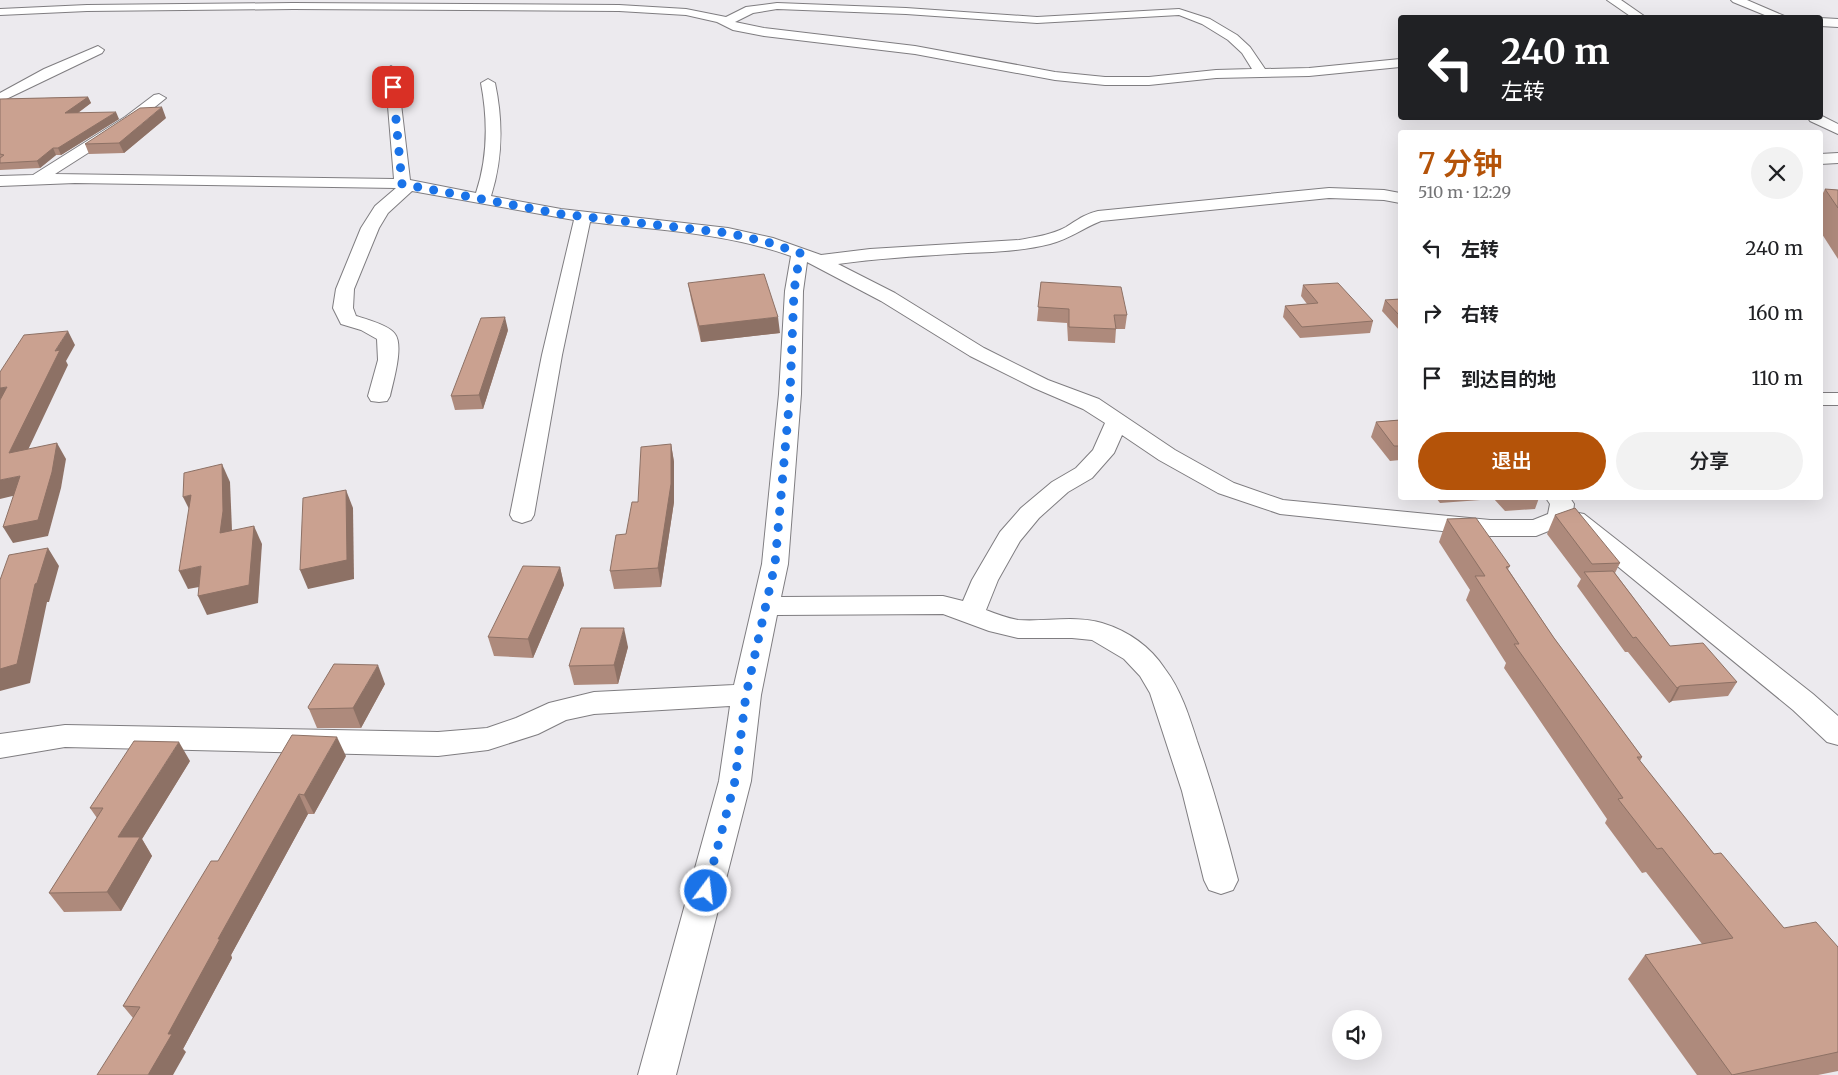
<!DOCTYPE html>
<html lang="zh">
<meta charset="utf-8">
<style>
:root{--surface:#fff;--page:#f2f2f2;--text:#202124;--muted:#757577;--accent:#b45309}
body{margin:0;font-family:Merriweather,"Noto Sans SC",serif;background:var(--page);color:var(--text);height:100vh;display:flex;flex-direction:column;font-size:19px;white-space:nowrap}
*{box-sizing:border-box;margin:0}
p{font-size:16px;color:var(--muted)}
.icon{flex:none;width:28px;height:28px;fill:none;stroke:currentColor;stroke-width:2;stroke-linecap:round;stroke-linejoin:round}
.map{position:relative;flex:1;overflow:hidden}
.details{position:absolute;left:1398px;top:130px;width:425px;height:370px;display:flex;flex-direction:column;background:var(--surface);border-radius:5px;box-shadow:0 5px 20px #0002}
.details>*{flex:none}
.banner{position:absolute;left:1398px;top:15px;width:425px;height:105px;border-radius:5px;box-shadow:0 5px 20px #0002;background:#202124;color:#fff;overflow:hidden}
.controls{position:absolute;left:1332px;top:1010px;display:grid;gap:10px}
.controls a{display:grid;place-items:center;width:50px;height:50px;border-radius:50%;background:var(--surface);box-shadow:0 5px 20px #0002;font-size:25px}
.pin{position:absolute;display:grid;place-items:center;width:42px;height:42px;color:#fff;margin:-21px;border-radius:10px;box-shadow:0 2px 8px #0006}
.me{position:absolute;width:55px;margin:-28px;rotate:15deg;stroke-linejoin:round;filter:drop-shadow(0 0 4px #0008)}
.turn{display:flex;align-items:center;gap:18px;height:105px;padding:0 20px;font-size:22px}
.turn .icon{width:65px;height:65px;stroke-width:2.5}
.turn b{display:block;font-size:35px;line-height:42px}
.round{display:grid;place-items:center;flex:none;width:52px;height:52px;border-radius:26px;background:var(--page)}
.summary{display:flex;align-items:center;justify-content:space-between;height:85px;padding:0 20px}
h1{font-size:30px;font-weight:600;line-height:38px;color:var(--accent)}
.action{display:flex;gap:10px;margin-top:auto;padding:10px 20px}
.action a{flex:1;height:58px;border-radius:30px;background:var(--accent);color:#fff;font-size:20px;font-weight:600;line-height:58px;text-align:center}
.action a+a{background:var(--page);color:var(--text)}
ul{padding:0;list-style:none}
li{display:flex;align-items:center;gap:15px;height:65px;padding:0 20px}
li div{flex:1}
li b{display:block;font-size:19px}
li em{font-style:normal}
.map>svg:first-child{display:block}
</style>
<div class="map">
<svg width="1838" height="1075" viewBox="0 0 1838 1075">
<rect width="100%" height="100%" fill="#eceaee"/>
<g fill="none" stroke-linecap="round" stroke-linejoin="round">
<!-- street casing -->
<g stroke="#7f7d80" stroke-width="2">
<g id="street">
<polygon points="1607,0 1621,0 1647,18 1633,18"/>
<polygon points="1731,0 1747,0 1789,18 1772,18 1733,2"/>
<path d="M293 3 619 5 686 9 726 17 746 7 777 3 906 8 1037 17 1179 9 1210 19 1237 35 1250 47 1265 69 1309 68 1400 59V67L1309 76 1216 78 1149 85H1105L1055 80 915 54 764 36 733 30 717 22 686 15 619 11 293 9 87 11 0 15V9L87 5ZM777 9 906 14 1037 23 1179 15 1202 24 1228 40 1242 53 1252 69 1216 70 1149 77H1105L1055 72 915 46 764 28 735 22 753 13Z"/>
<polygon points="1820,18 1838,19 1838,27 1820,26"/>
<polygon points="98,46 104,50 102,53 0,102 0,93 44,69"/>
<path d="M391 66 397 70 410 180 476 193C488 157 488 120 481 83L488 79 495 83C503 121 503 158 491 196L561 209 728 228 773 238 821 255 870 249 1019 240C1034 237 1052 235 1066 227 1077 220 1085 214 1098 211L1329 188 1384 190 1400 193V203L1384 200 1329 198 1101 221C1083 228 1070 239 1050 244 1023 251 994 252 967 253 923 256 880 258 838 264L895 293 984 348 1048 380 1099 399 1175 450 1234 483 1283 500 1490 520H1533L1548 514 1550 504 1546 498H1570L1574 504 1573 512 1584 514 1813 694 1838 716V745L1827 742 1793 710 1566 524 1536 536H1490L1280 514 1218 493 1159 460 1122 435 1114 453 1092 478 1068 492 1039 518 1020 541 998 580 986 610C996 614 1007 618 1018 620 1046 622 1074 615 1102 623 1128 631 1150 646 1165 669 1181 690 1189 716 1197 741 1213 787 1226 833 1238 880L1233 890 1221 894 1209 890 1204 880 1182 791 1150 693 1140 676 1124 659 1092 640 1072 638H1018L989 631 943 614 777 615 761 695 751 781 676 1075H638L719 781 730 706 594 714 566 720 538 734 488 750 438 756 65 747 0 758V734L65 725 438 732 487 728 516 718 549 703 594 692 734 685 762 564 779 394 785 291 791 256C726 233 658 230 590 222L562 355 534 515 531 520 522 523 513 520 510 515 542 355 574 220 412 191 388 213 379 228 354 289 353 308 356 316C366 319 389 325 395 334 404 346 393 382 390 396L387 401 379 402 371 401 368 396 378 360 377 339 361 330 341 324 333 308 336 289 361 228 375 206 396 188 75 183 0 186V176L33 175 125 117 154 95 159 94 166 98 135 123 55 174 394 179 385 70ZM807 262 881 301 970 356 1034 388 1083 409 1105 423 1093 450 1076 468 1052 482 1021 508 1000 532 972 580 963 601 943 596 781 597 788 564 801 394 803 291Z"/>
<polygon points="1820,115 1838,124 1838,134 1810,121 1808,118 1820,118"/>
<polygon points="1838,153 1838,163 1820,164 1820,154"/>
<rect x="1820" y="393" width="18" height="12"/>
</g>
</g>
<!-- street -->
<use href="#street" fill="#fff" fill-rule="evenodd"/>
</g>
<!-- wall -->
<g fill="#ae8a7c">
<polygon points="88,97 91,103 78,113 119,119 61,155 56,155 40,168 0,170 0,99"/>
<polygon points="166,118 124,153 89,154 85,144"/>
<polygon points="1825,189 1838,190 1838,259 1820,231 1820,199"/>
<polygon points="1041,282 1127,315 1125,329 1116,329 1115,343 1068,341 1067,323 1037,321"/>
<polygon points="688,283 780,333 701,342 691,299"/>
<polygon points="1303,285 1373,321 1370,333 1300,338 1283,317 1285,306 1307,304 1301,296"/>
<polygon points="1400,299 1400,331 1382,311 1385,300"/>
<polygon points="508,330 483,409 455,410 451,396"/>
<polygon points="1400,420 1400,460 1390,461 1371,437 1376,422"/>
<polygon points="671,444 674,462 674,502 661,587 614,589 610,571 626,534 638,502"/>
<polygon points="1436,498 1539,498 1535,509 1505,511 1494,499 1440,503"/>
<polygon points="1555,515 1620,563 1615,573 1670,646 1737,682 1728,696 1672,701 1669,703 1628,652 1625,652 1577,586 1581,579 1547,534"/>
<polygon points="1447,519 1510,566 1508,569 1554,638 1642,757 1640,761 1714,854 1784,928 1838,947 1838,1071 1818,1075 1697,1075 1628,979 1645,955 1702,944 1646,872 1642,873 1605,823 1607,819 1504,668 1506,663 1466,600 1470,590 1439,542"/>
<polygon points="560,567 564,585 533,658 494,656 488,637"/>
<polygon points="628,647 618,684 574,685 569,666"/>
<polygon points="385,684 361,728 317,728 309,709"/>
<polygon points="346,756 314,814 308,814 231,955 232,958 183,1049 186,1052 133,1018 123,1006 218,861"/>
<polygon points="190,761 142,839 152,856 121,911 64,912 49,893 97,818 90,808"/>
</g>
<!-- shaded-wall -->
<g fill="#8d7165">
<polygon points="88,97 91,103 68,120 65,113"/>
<polygon points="162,107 166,118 124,153 119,143"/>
<polygon points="116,112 119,119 61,155 58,148"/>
<polygon points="53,148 56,155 40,168 37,161"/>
<polygon points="505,317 508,330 483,409 479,395"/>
<polygon points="778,317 780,333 701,342 699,326"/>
<polygon points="68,331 75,345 66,361 68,365 19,469 9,453 55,351"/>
<polygon points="7,387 0,404 0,388"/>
<polygon points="57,443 66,459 61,488 48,536 13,543 3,527"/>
<polygon points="671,444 674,462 674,502 661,587 658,568"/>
<polygon points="222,464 230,482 232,530 229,551 220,533"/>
<polygon points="20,476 29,492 0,499 0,480"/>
<polygon points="346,490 353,508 354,579 308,589 300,570"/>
<polygon points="191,495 192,515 183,497"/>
<polygon points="254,526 262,544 258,603 207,615 198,596"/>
<polygon points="48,548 59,566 49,602 47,602 30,683 0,691 0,669 35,584"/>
<polygon points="201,566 210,585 188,589 179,571"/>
<polygon points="560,567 564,585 533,658 528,639"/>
<polygon points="624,628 628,647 618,684 614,665"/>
<polygon points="378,665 385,684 361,728 353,708"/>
<polygon points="1680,686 1672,701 1669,703 1677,688"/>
<polygon points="337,737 346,756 314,814 304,795"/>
<polygon points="179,742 190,761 142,839 152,856 121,911 107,892 118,837"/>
<polygon points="299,794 308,814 231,955 232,958 183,1049 186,1052 173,1075 148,1075 168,1034 218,939"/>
</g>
<!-- building -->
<g fill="#caa190" stroke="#8d7165">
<polygon points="88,97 65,113 116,112 58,148 53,148 37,161 0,163 0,158 4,155 0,154 0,99"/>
<polygon points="162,107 119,143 85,144 140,108"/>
<polygon points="1825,189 1838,190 1838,208"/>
<polygon points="764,274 778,317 699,326 688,283"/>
<polygon points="1041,282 1121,287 1127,315 1114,315 1116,329 1069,327 1069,309 1038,307"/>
<polygon points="1338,283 1373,321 1302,327 1285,306 1318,303 1303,285"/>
<polygon points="1400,299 1400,316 1385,300"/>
<polygon points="505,317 479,395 451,396 481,318"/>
<polygon points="68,331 55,351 60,350 9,453 57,443 52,472 38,520 3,527 20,476 0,480 0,400 7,387 0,388 0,372 24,335"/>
<polygon points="1400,420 1400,446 1394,446 1376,422"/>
<polygon points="671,444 671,484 658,568 610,571 616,535 626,534 632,502 638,502 641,447"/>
<polygon points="222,464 223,511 220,533 254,526 249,585 198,596 201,566 179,571 191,495 183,497 184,473"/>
<polygon points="346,490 347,560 300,570 303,498"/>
<polygon points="1575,508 1620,563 1592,564 1555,515"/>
<polygon points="1476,518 1510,566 1506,567 1554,638 1642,757 1637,757 1714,854 1721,853 1784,928 1816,922 1838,947 1838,1052 1732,1075 1645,955 1733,938 1662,848 1657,849 1618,799 1623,798 1514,644 1519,644 1475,576 1485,576 1447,519"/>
<polygon points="48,548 37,583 35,584 17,664 0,669 0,580 9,555"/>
<polygon points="523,566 560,567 528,639 488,637"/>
<polygon points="1613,571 1670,646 1703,643 1737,682 1680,686 1677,688 1636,637 1633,638 1584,572"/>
<polygon points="581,628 624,628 614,665 569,666"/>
<polygon points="334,664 378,665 353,708 309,709 308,707"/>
<polygon points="292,735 337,737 304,795 299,794 218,939 220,939 168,1034 172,1034 148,1075 97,1075 140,1007 123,1006 211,861 218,861"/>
<polygon points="134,741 179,742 118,837 140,837 107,892 49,893 103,808 90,808"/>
</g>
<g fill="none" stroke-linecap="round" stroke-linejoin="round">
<!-- route -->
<polyline stroke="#1a73e8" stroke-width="9" stroke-dasharray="0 16.2" points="393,87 402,184 561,214 728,233 767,242 800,253 794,291 790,394 775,564 746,695 735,781 706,891"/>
</g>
</svg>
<div class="controls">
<a><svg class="icon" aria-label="sound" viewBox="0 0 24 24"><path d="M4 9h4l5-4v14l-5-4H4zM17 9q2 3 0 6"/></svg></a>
</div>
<div class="pin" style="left:393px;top:87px;background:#d93025"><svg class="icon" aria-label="arrive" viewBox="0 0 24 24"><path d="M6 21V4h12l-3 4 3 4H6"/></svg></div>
<svg class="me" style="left:706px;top:891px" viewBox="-20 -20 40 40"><circle r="17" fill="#1a73e8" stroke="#fff" stroke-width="3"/><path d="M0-11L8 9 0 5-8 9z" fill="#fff"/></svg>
<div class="banner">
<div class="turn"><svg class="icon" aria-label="left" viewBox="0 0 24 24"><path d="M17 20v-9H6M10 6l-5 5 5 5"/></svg><div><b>240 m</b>左转</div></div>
</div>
<section class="details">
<div class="summary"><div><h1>7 分钟</h1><p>510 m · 12:29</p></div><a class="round"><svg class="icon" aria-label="close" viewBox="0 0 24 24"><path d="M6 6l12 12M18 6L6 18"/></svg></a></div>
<ul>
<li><svg class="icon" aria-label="left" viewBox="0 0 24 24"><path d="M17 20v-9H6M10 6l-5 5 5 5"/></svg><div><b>左转</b></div><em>240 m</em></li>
<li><svg class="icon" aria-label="right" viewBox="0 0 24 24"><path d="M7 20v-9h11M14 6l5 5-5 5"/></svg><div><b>右转</b></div><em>160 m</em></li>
<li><svg class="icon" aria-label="arrive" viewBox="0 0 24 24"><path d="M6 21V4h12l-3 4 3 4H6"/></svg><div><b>到达目的地</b></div><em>110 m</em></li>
</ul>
<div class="action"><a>退出</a><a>分享</a></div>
</section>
</div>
